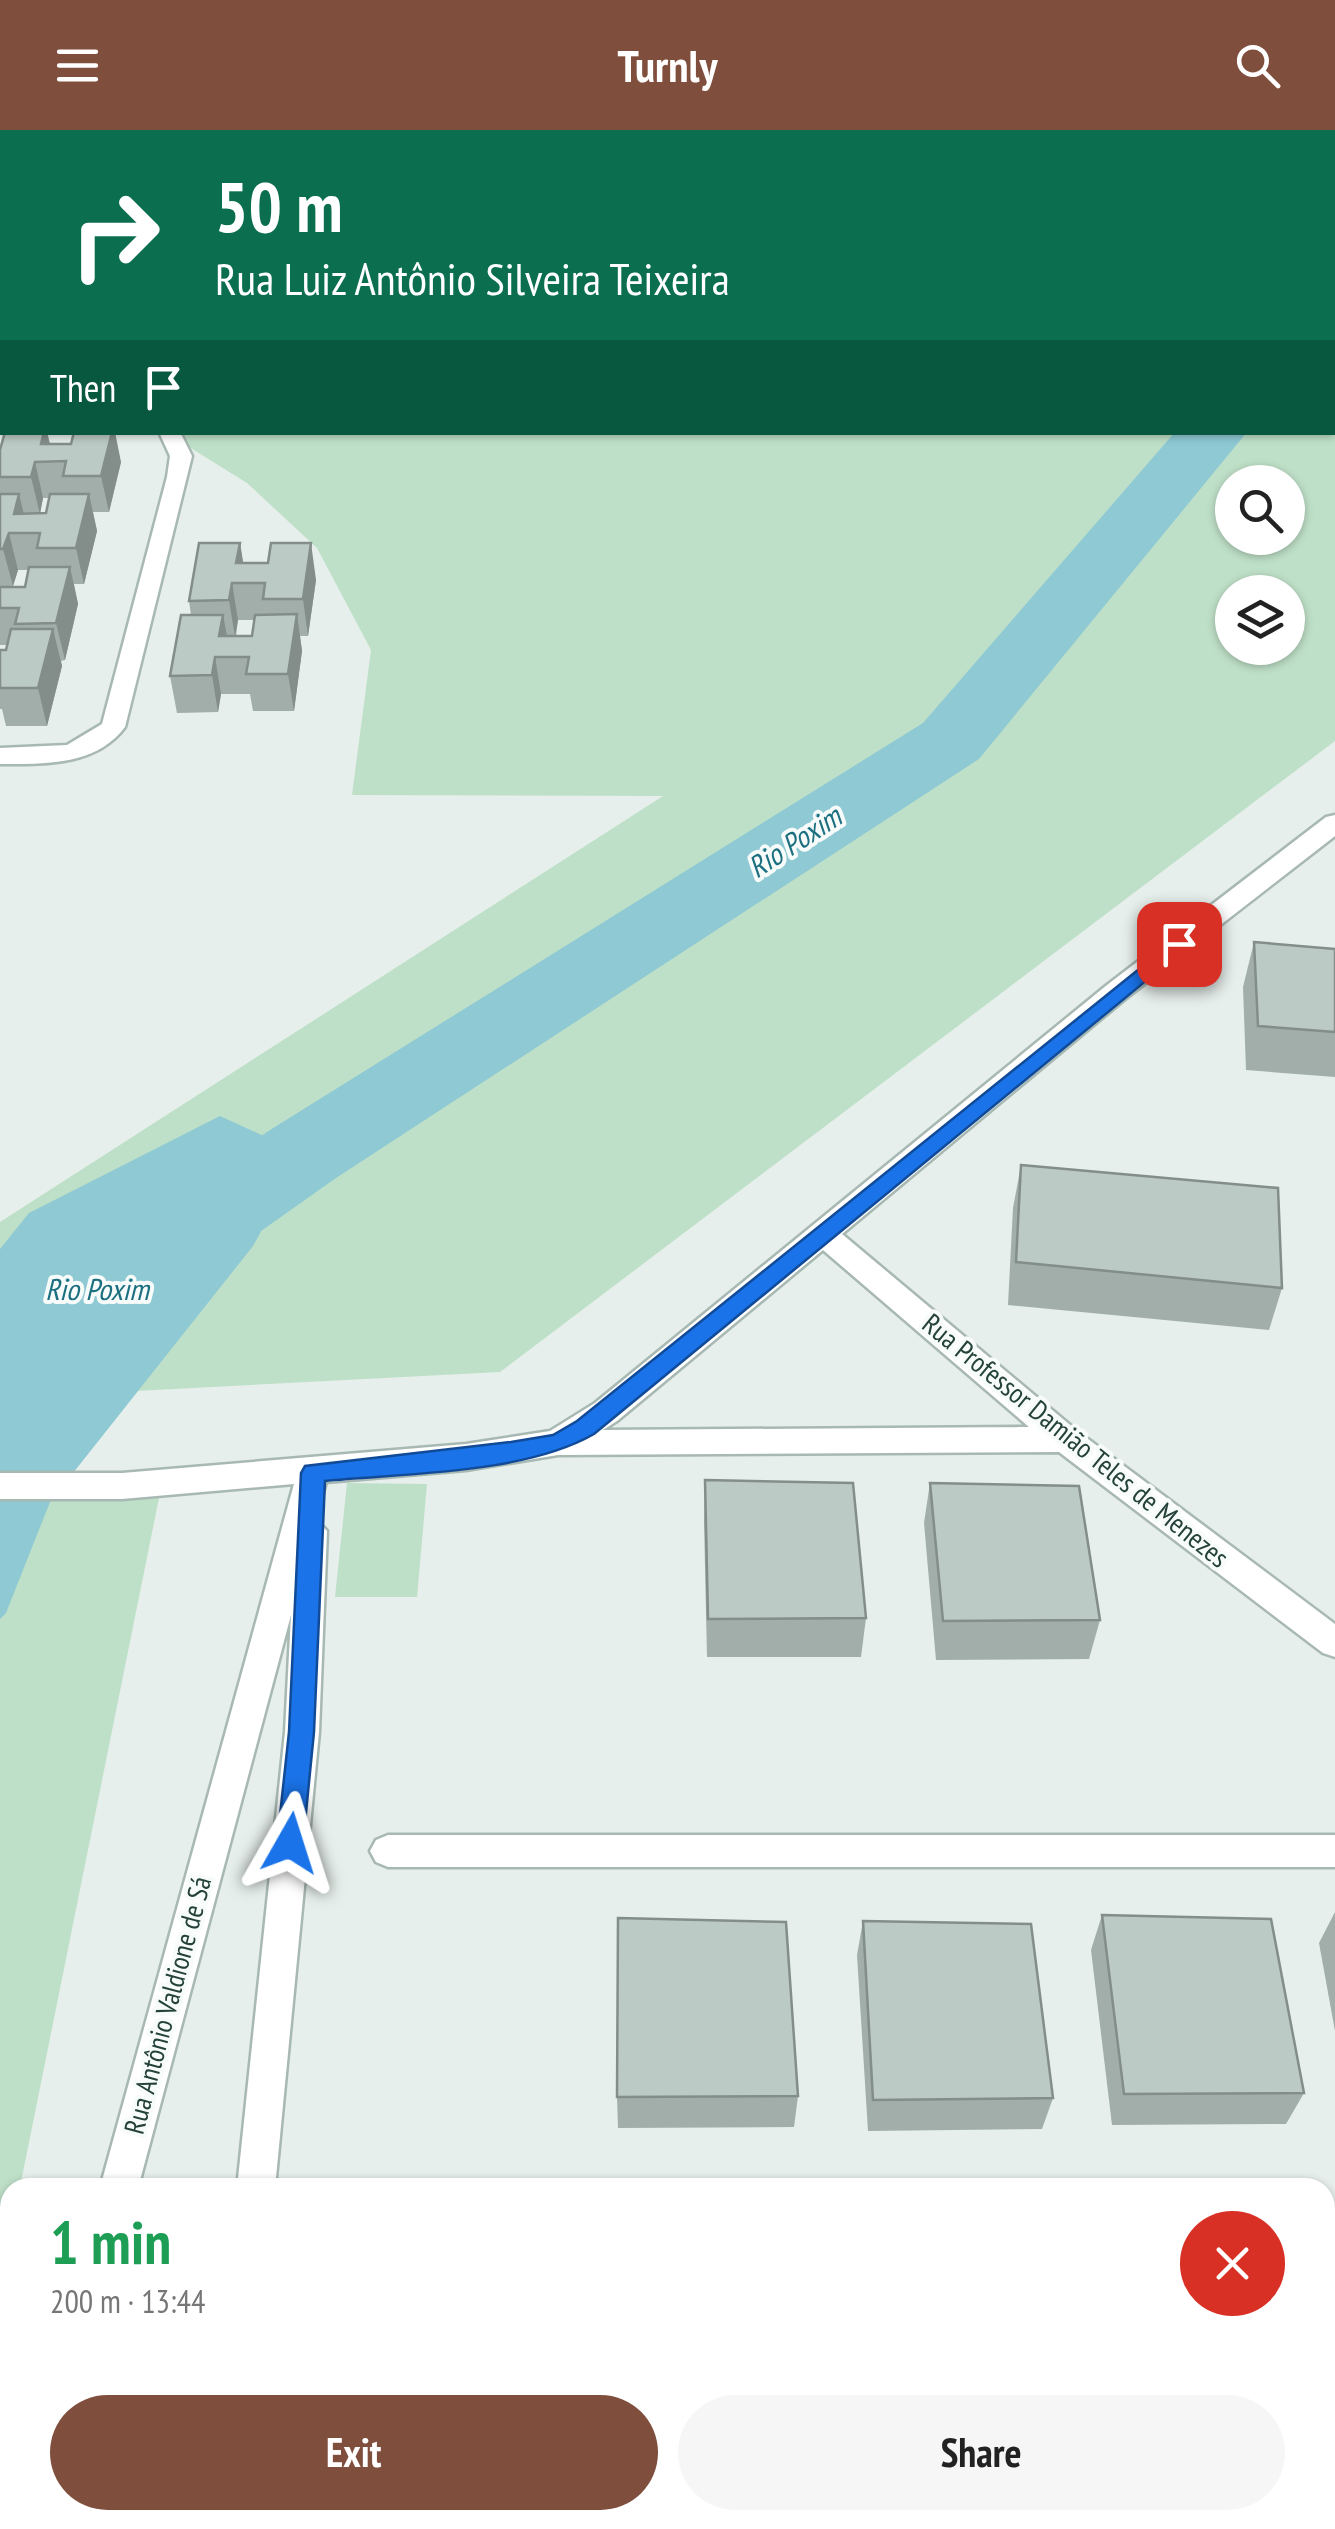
<!DOCTYPE html>
<meta charset="utf-8">
<style>
:root{--surface:#fff;--page:#f6f6f6;--text:#222;--muted:#767676;--accent:#804e3d}
body{margin:0;font-family:"PT Sans Narrow",sans-serif;background:var(--page);color:var(--text);height:100vh;display:flex;flex-direction:column;font-size:38px;white-space:nowrap}
*{box-sizing:border-box;margin:0}
p{font-size:32px;color:var(--muted)}
.icon{flex:none;width:55px;height:55px;fill:none;stroke:currentColor;stroke-width:2;stroke-linecap:round;stroke-linejoin:round}
.map{position:relative;flex:1;overflow:hidden}
.details{position:absolute;left:0px;top:2048px;width:1335px;height:352px;display:flex;flex-direction:column;background:var(--surface);border-radius:30px 30px 0 0;box-shadow:0 2px 8px #0004}
.details>*{flex:none}
.banner{position:absolute;left:0px;top:0px;width:1335px;height:305px;box-shadow:0 2px 8px #0004;background:#0b6e4f;color:#fff;overflow:hidden}
.buttons{position:absolute;left:1215px;top:335px;display:grid;gap:20px}
.buttons a{display:grid;place-items:center;width:90px;height:90px;border-radius:50%;background:var(--surface);box-shadow:0 2px 8px #0004;font-size:50px}
.pin{position:absolute;display:grid;place-items:center;width:85px;height:85px;color:#fff;margin:-42px;border-radius:20px;box-shadow:0 5px 15px #0006}
.me{position:absolute;width:110px;margin:-55px;rotate:6deg;stroke-linejoin:round;filter:drop-shadow(0 0 8px #0008)}
.turn{display:flex;align-items:center;gap:35px;height:210px;padding:0 50px;font-size:45px}
.turn .icon{width:130px;height:130px;stroke-width:2.5}
.turn b{display:block;font-size:70px;line-height:85px}
.then{display:flex;align-items:center;height:95px;padding:0 50px;background:#0003;gap:20px;font-size:38px}
.round{display:grid;place-items:center;flex:none;width:105px;height:105px;border-radius:52px;background:var(--page)}
.summary{display:flex;align-items:center;justify-content:space-between;height:170px;padding:0 50px}
h1{font-size:60px;font-weight:700;line-height:75px;color:#1e9e55}
.cta{display:flex;gap:20px;margin-top:auto;padding:20px 50px}
.cta a{flex:1;height:115px;border-radius:60px;background:var(--accent);color:#fff;font-size:40px;font-weight:700;line-height:115px;text-align:center}
.cta a+a{background:var(--page);color:var(--text)}
header{display:flex;justify-content:space-between;align-items:center;height:130px;padding:0 50px;background:var(--accent);color:#fff;font-size:45px;font-weight:700}
.map>svg:first-child{display:block}
</style>
<header><svg class="icon" aria-label="menu" viewBox="0 0 24 24"><path d="M4 6h16M4 12h16M4 18h16"/></svg>Turnly<svg class="icon" aria-label="search" viewBox="0 0 24 24"><circle cx="10" cy="10" r="6"/><path d="M15 15l6 6"/></svg></header>
<div class="map">
<svg width="1335" height="2399" viewBox="0 0 1335 2399">
<rect width="100%" height="100%" fill="#e6efeb"/>
<!-- green -->
<g fill="#bfe0c8" fill-rule="evenodd">
<path d="M191 0H1335V611L500 1242 0 1268V1092L663 666 352 665 371 520 317 418 247 353 189 317 182 303 1332 302V2ZM1232 352H1288V408H1232ZM1232 462H1288V518H1232Z"/>
<polygon points="162,1353 20,2057 10,2058 10,2110 0,2160 0,1364"/>
<polygon points="347,1353 427,1354 417,1467 335,1467"/>
</g>
<!-- water -->
<polygon fill="#8ec9d4" points="220,986 303,1024 253,1116 50,1372 6,1483 0,1489 0,1119 29,1083"/>
<g fill="none" stroke-linecap="round" stroke-linejoin="round">
<!-- river -->
<g fill="#8ec9d4" fill-rule="evenodd">
<polygon points="1174,0 1234,0 1235,2 1175,2"/>
<polygon points="1175,302 1247,302 979,629 336,1048 35,1261 0,1272 0,1182 270,1000 923,593"/>
</g>
<!-- minor casing -->
<g stroke="#a8b8b2" stroke-width="5">
<g id="minor">
<rect x="0" y="178" width="2" height="12"/>
<rect x="0" y="239" width="2" height="18"/>
<path d="M159 302H180L192 326 125 597C96 636 44 634 0 634V618L67 615 102 594 167 347 170 326Z"/>
<path d="M1335 685V706L1125 869 842 1104 1076 1300 1335 1494V1527L1323 1523 1059 1322 558 1325 466 1340 326 1352 316 1389 327 1401 319 1602 275 2058H237L285 1602 291 1485 138 2058H100L294 1354 122 1369H0V1343H122L466 1314 550 1301 595 1273 1107 855 1326 687ZM823 1120 1029 1297 603 1300 617 1291Z"/>
<polygon points="388,1705 1335,1705 1335,1737 388,1737 376,1732 370,1721 376,1710"/>
<rect x="1325" y="2082" width="10" height="38"/>
<rect x="61" y="2390" width="42" height="9"/>
<rect x="207" y="2390" width="42" height="9"/>
<rect x="567" y="2390" width="42" height="9"/>
</g>
</g>
<!-- minor -->
<use href="#minor" fill="#fff" fill-rule="evenodd"/>
</g>
<!-- wall -->
<g fill="#a1aea9" fill-rule="evenodd">
<polygon points="0,0 31,0 31,2 2,2 2,80 0,87"/>
<path d="M5 302H47L50 314 121 332 109 382H93L97 401 84 454H74L78 474 65 530 61 531 62 536 47 596H6L2 579H0V520H6L7 515H0V320ZM43 368H49L46 383H40ZM18 440H29L25 457H3L13 456Z"/>
<path d="M240 413 243 433 316 450 308 506H300L302 521 294 581H253L250 564H221L218 582 177 583 170 546 191 485 189 471ZM238 490H255L252 506H236Z"/>
<polygon points="1254,812 1335,819 1335,947 1246,940 1243,857"/>
<polygon points="1021,1035 1282,1158 1269,1200 1008,1175 1013,1078"/>
<polygon points="705,1350 866,1488 861,1527 707,1527 704,1391"/>
<polygon points="930,1353 1100,1490 1089,1529 936,1530 924,1393"/>
<polygon points="1335,1782 1335,1901 1319,1813"/>
<polygon points="1102,1785 1304,1963 1286,1994 1112,1995 1091,1820"/>
<polygon points="863,1791 1053,1968 1042,1999 868,2001 857,1825"/>
<polygon points="798,1966 794,1997 618,1998 617,1967"/>
<polygon points="925,2390 1134,2390 1136,2399 926,2399"/>
<polygon points="1190,2390 1325,2390 1335,2399 1191,2399"/>
</g>
<!-- shaded-wall -->
<g fill="#838d89">
<polygon points="0,42 2,53 2,80 0,87"/>
<polygon points="44,302 47,302 54,332 41,314"/>
<polygon points="112,302 115,302 121,332 109,382 101,346"/>
<polygon points="35,332 43,368 40,384 31,347"/>
<polygon points="19,364 28,401 14,384"/>
<polygon points="89,364 97,401 84,454 76,418"/>
<polygon points="9,403 18,440 13,456 3,419"/>
<polygon points="240,413 246,450 236,433"/>
<polygon points="311,413 316,450 308,506 303,469"/>
<polygon points="70,437 78,474 65,530 56,493"/>
<polygon points="232,453 238,490 235,507 229,470"/>
<polygon points="297,484 302,521 294,581 288,544"/>
<polygon points="223,485 230,522 219,506"/>
<polygon points="53,499 62,536 47,596 38,558"/>
<polygon points="215,527 221,564 218,582 212,545"/>
</g>
<!-- building -->
<g fill="#bbcac4" stroke="#838d89" stroke-width="2.5">
<polygon points="0,0 11,0 10,2 2,2 2,24 0,24"/>
<polygon points="5,302 44,302 41,314 71,314 74,302 112,302 101,346 63,346 66,331 35,332 31,347 0,347 0,320"/>
<polygon points="0,364 19,364 14,384 46,383 50,364 89,364 76,418 37,418 40,403 9,403 3,419 0,419"/>
<polygon points="199,413 240,413 236,433 268,433 271,413 311,413 303,469 263,469 265,453 232,453 229,470 189,471"/>
<polygon points="29,437 70,437 56,493 15,494 19,478 0,478 0,457 25,457"/>
<polygon points="297,484 288,544 246,544 249,527 215,527 212,545 170,546 181,485 223,485 219,506 252,506 255,485"/>
<polygon points="11,499 53,499 38,558 0,558 0,520 6,520"/>
<polygon points="1254,812 1335,819 1335,902 1258,896"/>
<polygon points="1021,1035 1278,1058 1282,1158 1016,1132"/>
<polygon points="705,1350 853,1353 866,1488 708,1489"/>
<polygon points="930,1353 1079,1356 1100,1490 943,1491"/>
<polygon points="1102,1785 1271,1789 1304,1963 1124,1964"/>
<polygon points="618,1788 786,1792 798,1966 617,1967"/>
<polygon points="863,1791 1031,1794 1053,1968 873,1970"/>
<polygon points="1325,2188 1335,2188 1335,2399 1210,2399 1209,2390 1325,2390"/>
<rect x="648" y="2390" width="199" height="9"/>
<polygon points="934,2390 1134,2390 1136,2399 935,2399"/>
</g>
<!-- route -->
<path fill="#1a73e8" stroke="#114b97" stroke-width="2.5" d="M1179 807 1186 809V818L594 1304C524 1344 406 1343 325 1351L314 1602 303 1713 299 1721 290 1725 281 1721 277 1713 289 1602 301 1343 305 1336 511 1312 553 1305 577 1291Z"/>
<g text-anchor="middle" dominant-baseline="central" stroke-width="8" stroke-linejoin="round" paint-order="stroke">
<!-- street labels -->
<g font-size="28" fill="#24423a" stroke="#f7fbf9">
<text transform="translate(1076 1310) rotate(39)">Rua Professor Damião Teles de Menezes</text>
<text transform="translate(167 1875) rotate(-75)">Rua Antônio Valdione de Sá</text>
</g>
<!-- water labels -->
<g font-size="30" font-style="italic" fill="#1c6f80" stroke="#f7fbf9">
<text transform="translate(794 711) rotate(-33)">Rio Poxim</text>
<text x="97" y="1158">Rio Poxim</text>
</g>
</g>
</svg>
<div class="buttons">
<a><svg class="icon" aria-label="search" viewBox="0 0 24 24"><circle cx="10" cy="10" r="6"/><path d="M15 15l6 6"/></svg></a>
<a><svg class="icon" aria-label="layers" viewBox="0 0 24 24"><path d="M12 4l9 5-9 5-9-5zM3 14l9 5 9-5"/></svg></a>
</div>
<div class="pin" style="left:1179px;top:814px;background:#d93025"><svg class="icon" aria-label="arrive" viewBox="0 0 24 24"><path d="M6 21V4h12l-3 4 3 4H6"/></svg></div>
<svg class="me" style="left:290px;top:1713px" viewBox="-20 -20 40 40"><path d="M0-17L14 15 0 8-14 15z" fill="#1a73e8" stroke="#fff" stroke-width="4"/></svg>
<div class="banner">
<div class="turn"><svg class="icon" aria-label="right" viewBox="0 0 24 24"><path d="M7 20v-9h11M14 6l5 5-5 5"/></svg><div><b>50 m</b>Rua Luiz Antônio Silveira Teixeira</div></div>
<div class="then">Then<svg class="icon" aria-label="arrive" viewBox="0 0 24 24"><path d="M6 21V4h12l-3 4 3 4H6"/></svg></div>
</div>
<section class="details">
<div class="summary"><div><h1>1 min</h1><p>200 m · 13:44</p></div><a class="round" style="background:#d93025;color:#fff"><svg class="icon" aria-label="close" viewBox="0 0 24 24"><path d="M6 6l12 12M18 6L6 18"/></svg></a></div>
<div class="cta"><a>Exit</a><a>Share</a></div>
</section>
</div>
